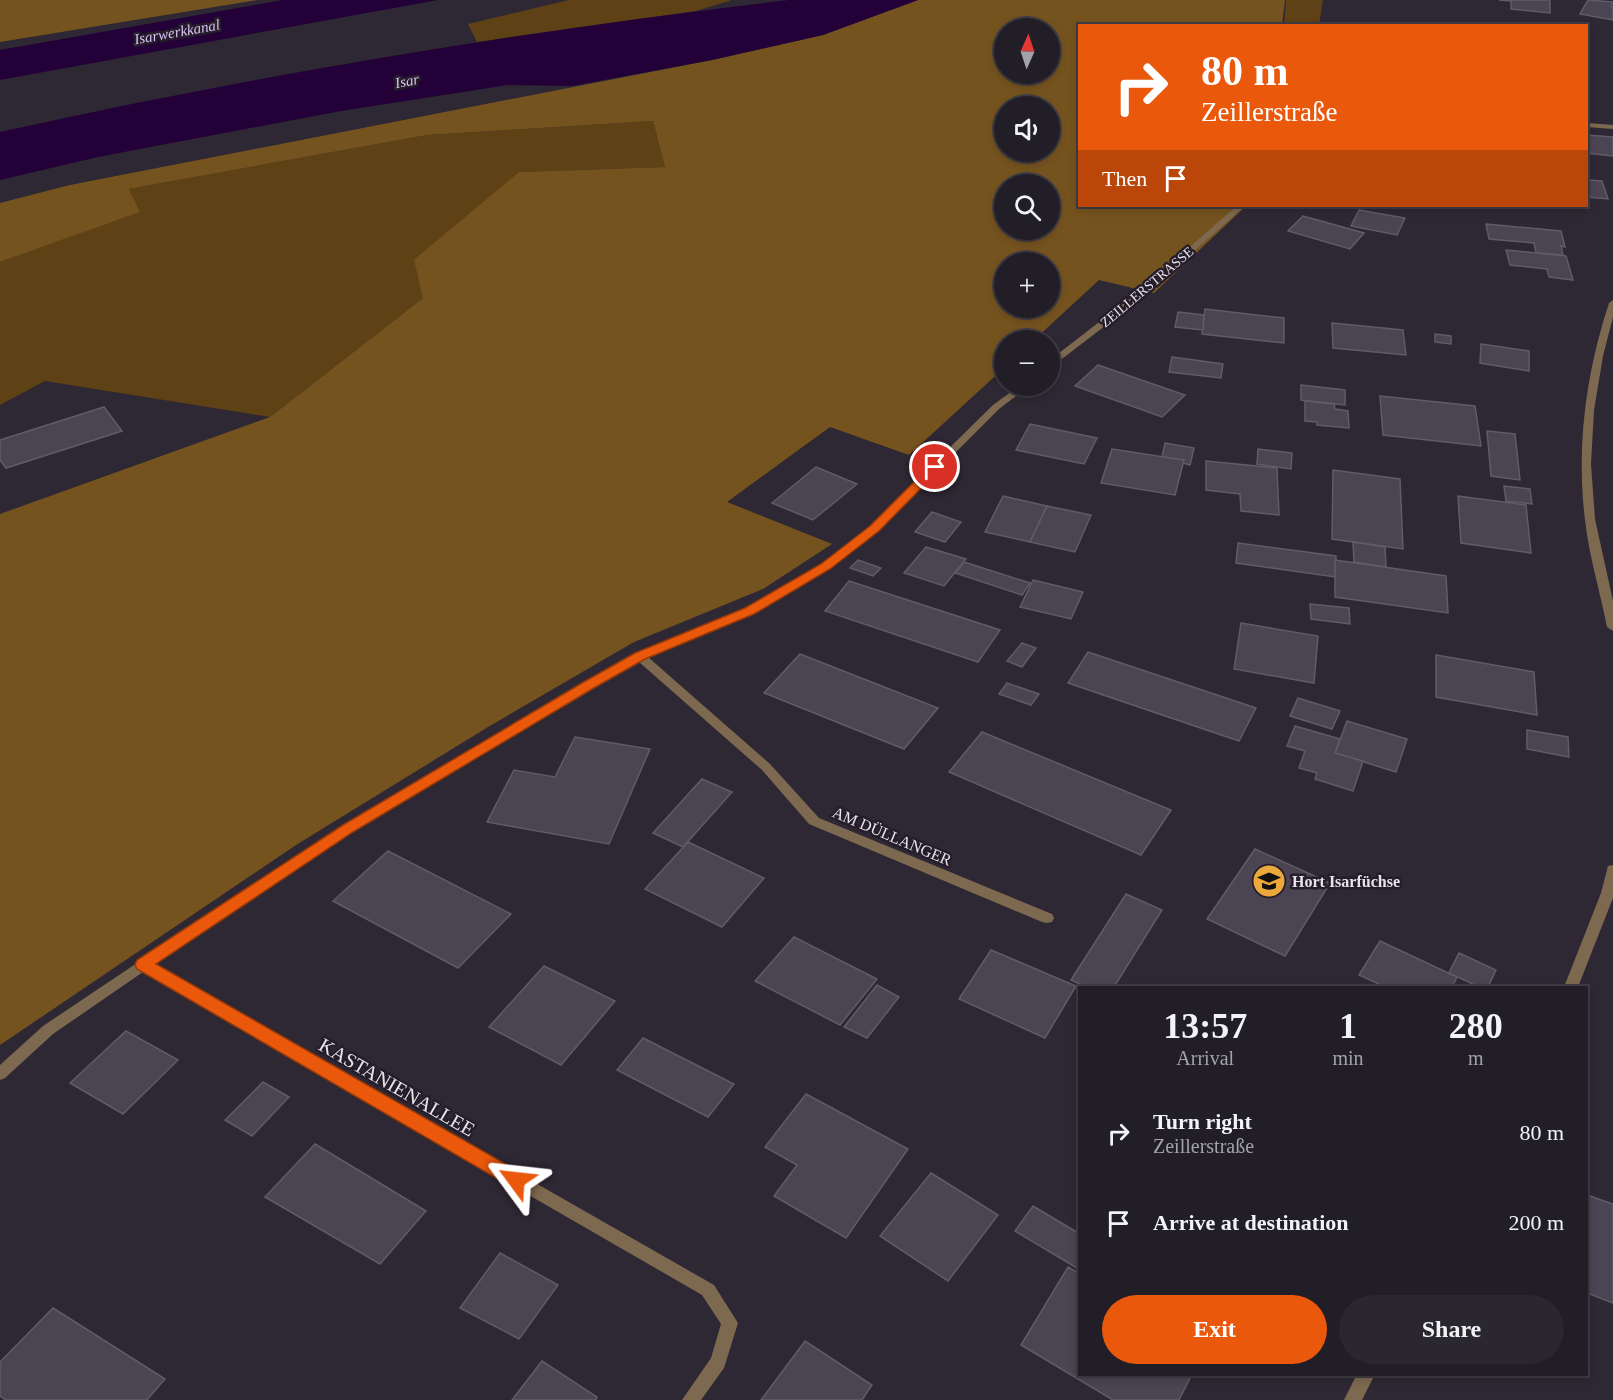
<!DOCTYPE html>
<meta charset="utf-8">
<style>
:root{--surface:#221e27;--page:#2a272f;--text:#f1f3f6;--muted:#a2a2a7;--line:#3f3c44;--accent:#ea580c}
body{margin:0;font-family:Georgia,serif;background:var(--page);color:var(--text);height:100vh;display:flex;flex-direction:column;font-size:22px;white-space:nowrap}
*{box-sizing:border-box;margin:0}
p{font-size:20px;color:var(--muted)}
.icon{flex:none;width:33px;height:33px;fill:none;stroke:currentColor;stroke-width:2;stroke-linecap:round;stroke-linejoin:round}
.map{position:relative;flex:1;overflow:hidden}
.sheet{position:absolute;left:1078px;top:986px;width:510px;height:390px;display:flex;flex-direction:column;background:var(--surface);border-radius:0px;box-shadow:0 3px 9px #0003,0 0 0 2px var(--line)}
.sheet>*{flex:none}
.guide{position:absolute;left:1078px;top:24px;width:510px;height:183px;border-radius:0px;box-shadow:0 3px 9px #0003,0 0 0 2px var(--line);background:#ea580c;color:#fff;overflow:hidden}
.needle{width:39px;rotate:3deg}
.buttons{position:absolute;left:994px;top:18px;display:grid;gap:12px}
.buttons a{display:grid;place-items:center;width:66px;height:66px;border-radius:50%;background:var(--surface);box-shadow:0 3px 9px #0003,0 0 0 2px var(--line);font-size:30px}
.pin{position:absolute;display:grid;place-items:center;width:51px;height:51px;color:#fff;margin:-26px;border:3px solid #fff;border-radius:50%;box-shadow:0 2px 6px #0007}
.me{position:absolute;width:66px;margin:-33px;rotate:300deg;stroke-linejoin:round;filter:drop-shadow(0 0 4px #0008)}
.turn{display:flex;align-items:center;gap:21px;height:126px;padding:0 24px;font-size:27px}
.turn .icon{width:78px;height:78px;stroke-width:2.5}
.turn b{display:block;font-size:42px;line-height:51px}
.then{display:flex;align-items:center;height:57px;padding:0 24px;background:#0003;gap:12px;font-size:22px}
.eta{display:flex;justify-content:space-evenly;align-items:center;height:102px;text-align:center}
.eta b{font-size:36px;font-weight:800;line-height:42px}
.primary-button{display:flex;gap:12px;margin-top:auto;padding:12px 24px}
.primary-button a{flex:1;height:69px;border-radius:36px;background:var(--accent);color:#fff;font-size:24px;font-weight:800;line-height:69px;text-align:center}
.primary-button a+a{background:var(--page);color:var(--text)}
ul{padding:0;list-style:none}
li{display:flex;align-items:center;gap:18px;height:90px;padding:0 24px}
li div{flex:1}
li b{display:block;font-size:22px}
li em{font-style:normal}
.map>svg:first-child{display:block}
</style>
<div class="map">
<svg width="1613" height="1400" viewBox="0 0 1613 1400">
<rect width="100%" height="100%" fill="#2e2834"/>
<!-- green -->
<g fill="#5e4114">
<polygon points="569,0 732,0 696,11 477,42 468,24"/>
<polygon points="1286,0 1323,0 1319,25 1284,25"/>
<polygon points="653,121 665,167 519,172 423,298 270,417 45,381 0,405 0,262 139,212 129,189 427,135"/>
</g>
<!-- forest -->
<g fill="#75531f" fill-rule="evenodd">
<polygon points="0,0 258,0 0,42"/>
<path d="M918 0H1285L1282 25 1080 26V206H1246L1154 293 1099 280 1034 340H1005V367L909 455 830 427 727 502 832 544 763 589 634 642 488 727 296 845 0 1045V514L270 417 423 298 414 260 519 172 665 167 653 121 427 135 129 189 140 212 0 262V203L70 185 712 60 823 35ZM1005 28H1050V74H1005ZM1005 106H1050V152H1005ZM1005 184H1050V230H1005ZM1005 262H1050V308H1005Z"/>
</g>
<!-- water -->
<g fill="#230038">
<polygon points="283,0 438,0 0,80 0,50"/>
<path d="M789 0H918L823 35 712 60 572 86 508 85 341 111 98 157 0 180V132C261 74 524 31 789 0Z"/>
</g>
<!-- building -->
<g fill="#4b4452" stroke="#625a69" stroke-width="1.5">
<polygon points="1499,0 1550,0 1550,13 1511,9 1511,1"/>
<polygon points="1588,0 1613,2 1611,6 1613,7 1613,20 1580,14"/>
<polygon points="1587,135 1613,137 1613,156 1587,153"/>
<polygon points="1587,180 1602,181 1608,199 1587,197"/>
<polygon points="1359,210 1405,218 1397,235 1351,226"/>
<polygon points="1303,216 1364,233 1350,249 1288,231"/>
<polygon points="1486,224 1561,231 1565,247 1561,246 1563,255 1536,253 1534,243 1489,239"/>
<polygon points="1506,250 1566,256 1573,280 1549,277 1547,269 1510,265"/>
<polygon points="1205,309 1284,318 1284,343 1202,334"/>
<polygon points="1178,312 1204,315 1203,330 1175,327"/>
<polygon points="1332,323 1403,330 1406,355 1333,348"/>
<polygon points="1435,334 1451,336 1451,344 1435,342"/>
<polygon points="1481,344 1529,351 1529,371 1480,363"/>
<polygon points="1172,357 1223,364 1221,378 1169,372"/>
<polygon points="1098,365 1185,395 1162,417 1075,386"/>
<polygon points="1301,385 1345,390 1345,405 1301,400"/>
<polygon points="1380,396 1475,406 1481,446 1383,435"/>
<polygon points="1305,401 1334,404 1335,409 1348,411 1349,428 1317,425 1317,422 1305,421"/>
<polygon points="104,407 122,431 6,468 0,460 0,440"/>
<polygon points="1030,424 1097,438 1084,464 1016,450"/>
<polygon points="1487,431 1515,434 1520,480 1491,476"/>
<polygon points="1165,443 1194,448 1190,465 1183,463 1184,460 1162,457"/>
<polygon points="1112,449 1184,460 1175,495 1101,483"/>
<polygon points="1258,449 1292,453 1291,469 1257,464"/>
<polygon points="1206,461 1277,468 1279,515 1241,511 1240,494 1206,490"/>
<polygon points="816,467 857,484 813,520 772,503"/>
<polygon points="1333,470 1400,479 1403,549 1332,539"/>
<polygon points="1504,486 1530,489 1532,504 1506,501"/>
<polygon points="1003,496 1047,506 1030,542 985,532"/>
<polygon points="1458,496 1526,505 1531,553 1461,543"/>
<polygon points="1047,506 1091,515 1075,552 1030,542"/>
<polygon points="932,512 961,522 945,542 915,532"/>
<polygon points="1353,542 1385,547 1386,567 1354,562"/>
<polygon points="1238,543 1336,556 1335,577 1236,563"/>
<polygon points="926,547 966,559 944,586 904,573"/>
<polygon points="858,560 881,568 873,576 850,568"/>
<polygon points="1335,560 1446,576 1448,613 1335,597"/>
<polygon points="964,562 1030,583 1022,595 955,573"/>
<polygon points="1033,580 1083,592 1071,619 1020,607"/>
<polygon points="849,581 1000,630 978,662 825,611"/>
<polygon points="1310,604 1349,608 1350,624 1311,619"/>
<polygon points="1241,623 1318,636 1314,683 1234,669"/>
<polygon points="1022,643 1036,648 1022,667 1007,661"/>
<polygon points="1088,652 1256,708 1239,741 1068,683"/>
<polygon points="800,654 938,708 904,749 764,693"/>
<polygon points="1436,655 1534,672 1537,715 1436,697"/>
<polygon points="1007,683 1039,694 1031,705 999,694"/>
<polygon points="1298,698 1340,711 1332,729 1290,716"/>
<polygon points="1347,721 1407,739 1396,772 1335,753"/>
<polygon points="1295,726 1340,739 1335,753 1363,761 1353,791 1315,779 1317,773 1299,768 1305,751 1287,746"/>
<polygon points="1527,730 1568,737 1569,757 1527,749"/>
<polygon points="982,732 1171,810 1141,855 949,772"/>
<polygon points="575,737 650,749 609,844 487,822 514,770 555,777"/>
<polygon points="702,779 732,792 683,847 653,833"/>
<polygon points="688,842 764,878 722,927 645,889"/>
<polygon points="1255,849 1330,883 1285,956 1207,919"/>
<polygon points="388,851 511,914 458,968 333,901"/>
<polygon points="1126,894 1162,910 1114,987 1086,987 1071,980"/>
<polygon points="794,937 877,979 840,1025 755,981"/>
<polygon points="1380,941 1457,977 1452,987 1385,987 1359,975"/>
<polygon points="991,950 1076,986 1045,1038 959,999"/>
<polygon points="1459,953 1496,970 1488,987 1479,987 1449,973"/>
<polygon points="544,966 615,1001 561,1065 489,1027"/>
<polygon points="877,985 899,997 867,1038 844,1027"/>
<polygon points="126,1031 178,1060 123,1114 70,1083"/>
<polygon points="643,1038 734,1084 708,1117 617,1070"/>
<polygon points="263,1082 289,1097 252,1136 225,1120"/>
<polygon points="806,1094 908,1149 846,1238 774,1196 797,1165 765,1147"/>
<polygon points="315,1144 426,1211 380,1264 265,1197"/>
<polygon points="931,1173 998,1215 948,1281 880,1236"/>
<polygon points="1587,1195 1613,1204 1613,1303 1587,1293"/>
<polygon points="1033,1206 1080,1234 1080,1270 1015,1231"/>
<polygon points="500,1253 558,1285 519,1339 460,1308"/>
<polygon points="1068,1267 1080,1274 1080,1374 1192,1374 1179,1400 1113,1400 1021,1345"/>
<polygon points="53,1308 165,1379 147,1400 6,1400 0,1396 0,1362"/>
<polygon points="805,1341 872,1385 862,1400 761,1400"/>
<polygon points="542,1361 597,1397 596,1400 512,1400"/>
</g>
<g fill="none" stroke-linecap="round" stroke-linejoin="round">
<!-- street -->
<g fill="#7d694f" fill-rule="evenodd">
<polygon points="1587,123 1613,125 1613,129 1587,127"/>
<polygon points="1237,206 1245,206 1139,300 1050,368 1050,360 1133,296"/>
<path d="M1613 300V317L1603 356 1594 410 1591 464 1595 519 1613 601V631L1607 627C1600 591 1589 556 1585 520 1576 446 1586 373 1609 303Z"/>
<polygon points="1019,386 1029,386 999,409 878,530 829,568 754,614 648,657 770,764 819,818 1052,914 1054,918 1052,922 1047,923 1042,922 809,824 762,770 639,662 353,831 154,965 714,1285 738,1323 724,1368 701,1400 682,1400 711,1358 721,1324 702,1295 143,972 53,1034 5,1078 0,1080 0,1065 43,1026 343,825 636,653 746,608 821,564 870,526 993,405"/>
<polygon points="1613,865 1613,898 1578,987 1564,987 1601,893 1608,866"/>
<polygon points="1357,1374 1375,1374 1362,1400 1344,1400"/>
</g>
</g>
<!-- route -->
<polygon fill="#ea580c" stroke="#983908" stroke-width="1.5" points="935,464 941,467 939,470 879,531 830,569 754,614 645,659 592,689 353,832 156,964 523,1174 525,1180 523,1186 516,1188 510,1186 137,969 135,965 137,960 343,825 582,683 635,653 745,608 821,564 870,526 931,465"/>
<!-- icons -->
<defs>
<g id="school-disc" transform="scale(1.725)"><circle r="9.5" fill="#eda83b" stroke="#251e2a"/><path d="M0-5L7-2L0 1L-7-2ZM-4 1L0 2.5L4 1V4Q0 6-4 4Z" fill="#111"/></g>
</defs>
<g fill-rule="evenodd">
<use href="#school-disc" x="1269" y="881"/>
</g>
<g text-anchor="middle" dominant-baseline="central" stroke-width="5" stroke-linejoin="round" paint-order="stroke">
<!-- far-street labels -->
<g font-size="14" fill="#e7e3eb" stroke="#251e2a">
<text transform="translate(1147 287) rotate(-40)">ZEILLERSTRASSE</text>
</g>
<!-- far-water labels -->
<g font-size="15" font-style="italic" fill="#dcc0f6" stroke="#251e2a">
<text transform="translate(177 32) rotate(-10)">Isarwerkkanal</text>
<text transform="translate(407 81) rotate(-11)">Isar</text>
</g>
<!-- street labels -->
<g font-size="16" fill="#e7e3eb" stroke="#251e2a">
<text transform="translate(892 836) rotate(23)">AM DÜLLANGER</text>
</g>
<!-- poi labels -->
<g font-size="16" font-weight="bold" fill="#e7e3eb" stroke="#251e2a" text-anchor="start">
<text x="1292" y="881">Hort Isarfüchse</text>
</g>
<!-- near-street labels -->
<g font-size="20" fill="#e7e3eb" stroke="#251e2a">
<text transform="translate(397 1087) rotate(30)">KASTANIENALLEE</text>
</g>
</g>
</svg>
<div class="buttons">
<a><svg class="needle" viewBox="-14 -14 28 28"><path d="M0-13l5 13h-10z" fill="#e53935"/><path d="M0 13l5-13h-10z" fill="#a2a2a7"/></svg></a>
<a><svg class="icon" aria-label="sound" viewBox="0 0 24 24"><path d="M4 9h4l5-4v14l-5-4H4zM17 9q2 3 0 6"/></svg></a>
<a><svg class="icon" aria-label="search" viewBox="0 0 24 24"><circle cx="10" cy="10" r="6"/><path d="M15 15l6 6"/></svg></a>
<a>+</a>
<a>−</a>
</div>
<div class="pin" style="left:935px;top:467px;background:#d93025"><svg class="icon" aria-label="arrive" viewBox="0 0 24 24"><path d="M6 21V4h12l-3 4 3 4H6"/></svg></div>
<svg class="me" style="left:516px;top:1180px" viewBox="-20 -20 40 40"><path d="M0-17L14 15 0 8-14 15z" fill="#ea580c" stroke="#fff" stroke-width="4"/></svg>
<div class="guide">
<div class="turn"><svg class="icon" aria-label="right" viewBox="0 0 24 24"><path d="M7 20v-9h11M14 6l5 5-5 5"/></svg><div><b>80 m</b>Zeillerstraße</div></div>
<div class="then">Then<svg class="icon" aria-label="arrive" viewBox="0 0 24 24"><path d="M6 21V4h12l-3 4 3 4H6"/></svg></div>
</div>
<section class="sheet">
<div class="eta">
<div><b>13:57</b><p>Arrival</p></div>
<div><b>1</b><p>min</p></div>
<div><b>280</b><p>m</p></div>
</div>
<ul>
<li><svg class="icon" aria-label="right" viewBox="0 0 24 24"><path d="M7 20v-9h11M14 6l5 5-5 5"/></svg><div><b>Turn right</b><p>Zeillerstraße</p></div><em>80 m</em></li>
<li><svg class="icon" aria-label="arrive" viewBox="0 0 24 24"><path d="M6 21V4h12l-3 4 3 4H6"/></svg><div><b>Arrive at destination</b></div><em>200 m</em></li>
</ul>
<div class="primary-button"><a>Exit</a><a>Share</a></div>
</section>
</div>
